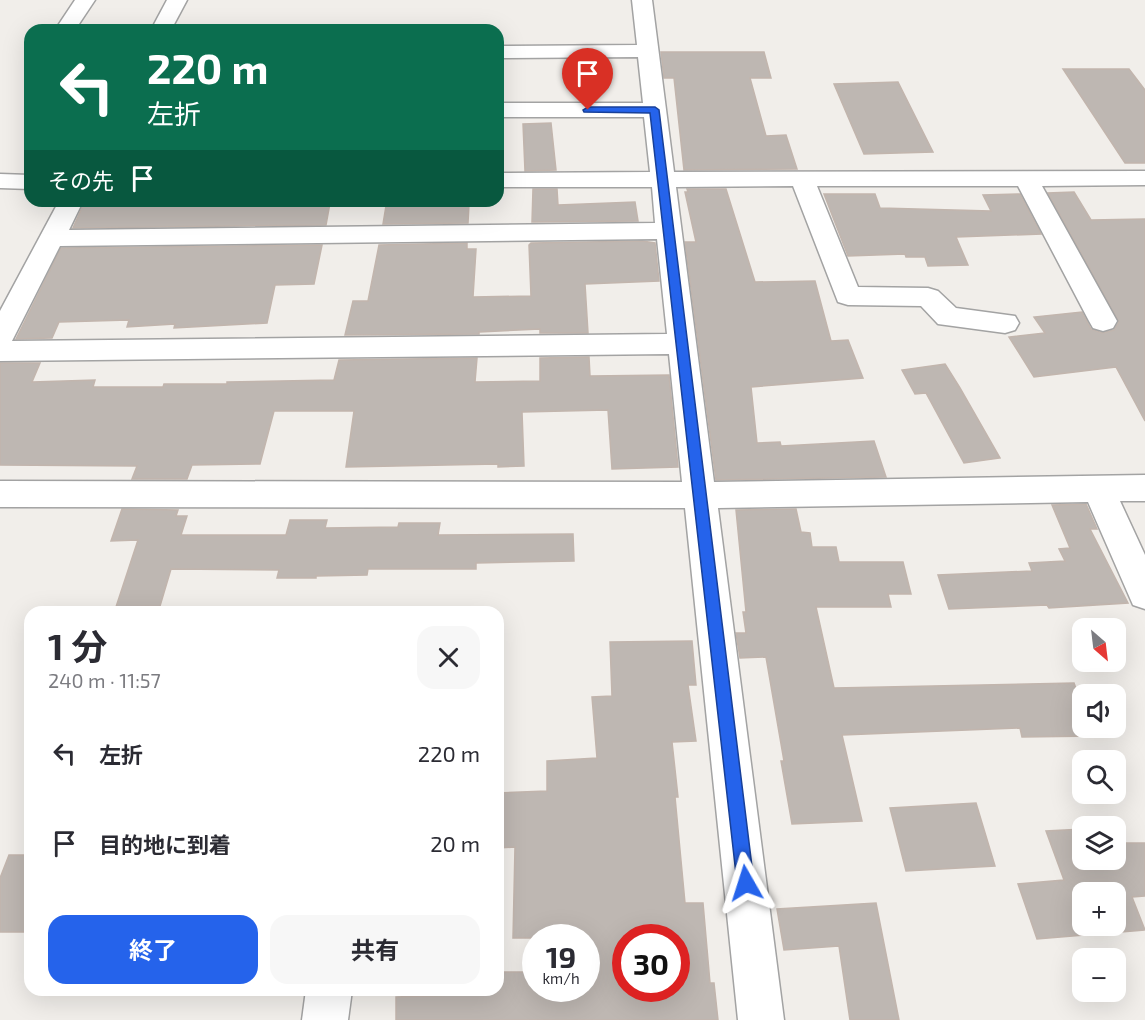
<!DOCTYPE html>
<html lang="ja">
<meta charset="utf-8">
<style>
:root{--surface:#fff;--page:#f7f7f7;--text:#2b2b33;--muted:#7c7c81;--accent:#2563eb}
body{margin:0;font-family:"Exo 2","Noto Sans JP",sans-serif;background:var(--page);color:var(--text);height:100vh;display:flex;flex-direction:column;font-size:22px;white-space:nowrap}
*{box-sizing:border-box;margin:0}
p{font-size:20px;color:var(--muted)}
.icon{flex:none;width:33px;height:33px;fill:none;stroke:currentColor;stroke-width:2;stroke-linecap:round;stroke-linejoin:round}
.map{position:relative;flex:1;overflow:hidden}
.details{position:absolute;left:24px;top:606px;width:480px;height:390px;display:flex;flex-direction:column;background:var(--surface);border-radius:18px;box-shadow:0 6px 24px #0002}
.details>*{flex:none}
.top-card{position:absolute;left:24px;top:24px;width:480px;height:183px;border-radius:18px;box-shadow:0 6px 24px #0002;background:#0b6e4f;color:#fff;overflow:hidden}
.needle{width:39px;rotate:152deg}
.buttons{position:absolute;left:1072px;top:618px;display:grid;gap:12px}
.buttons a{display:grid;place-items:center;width:54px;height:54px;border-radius:12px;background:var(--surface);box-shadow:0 6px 24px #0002;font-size:30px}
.speed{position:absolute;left:522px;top:924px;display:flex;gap:12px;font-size:30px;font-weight:700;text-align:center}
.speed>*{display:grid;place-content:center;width:78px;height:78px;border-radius:50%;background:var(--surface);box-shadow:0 6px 24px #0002;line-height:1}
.speed small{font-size:15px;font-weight:400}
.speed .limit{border:9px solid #d22;background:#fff;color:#111}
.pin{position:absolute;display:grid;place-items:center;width:51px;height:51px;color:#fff;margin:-62px -26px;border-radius:50% 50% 50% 0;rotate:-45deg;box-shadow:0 0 6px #0007}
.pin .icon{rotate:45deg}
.me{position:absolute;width:66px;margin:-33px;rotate:354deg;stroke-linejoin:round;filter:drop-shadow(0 0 4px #0008)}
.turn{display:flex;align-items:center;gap:21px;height:126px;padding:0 24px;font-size:27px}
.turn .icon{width:78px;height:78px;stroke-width:2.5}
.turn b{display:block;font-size:42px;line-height:51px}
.then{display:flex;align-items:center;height:57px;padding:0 24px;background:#0003;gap:12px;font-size:22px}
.round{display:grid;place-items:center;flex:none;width:63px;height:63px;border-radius:18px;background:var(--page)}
.overview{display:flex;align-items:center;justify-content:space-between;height:102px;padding:0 24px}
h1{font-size:36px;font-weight:700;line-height:45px}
.action{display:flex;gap:12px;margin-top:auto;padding:12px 24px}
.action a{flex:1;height:69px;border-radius:18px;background:var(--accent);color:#fff;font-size:24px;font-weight:700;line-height:69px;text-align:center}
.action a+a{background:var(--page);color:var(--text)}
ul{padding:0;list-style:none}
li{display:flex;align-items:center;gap:18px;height:90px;padding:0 24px}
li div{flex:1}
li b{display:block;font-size:22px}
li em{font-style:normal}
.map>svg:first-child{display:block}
</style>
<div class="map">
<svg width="1145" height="1020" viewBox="0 0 1145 1020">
<rect width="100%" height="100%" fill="#f1eeea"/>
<!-- building -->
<g fill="#beb7b2" stroke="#c2b5ad" stroke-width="1.5" fill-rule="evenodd">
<polygon points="661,52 764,52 771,78 750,78 766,136 786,135 797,169 684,170 674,78 664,78"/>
<polygon points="1063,69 1129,69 1145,90 1145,163 1125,163"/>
<polygon points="898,82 933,152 864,154 834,84"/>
<polygon points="551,123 556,170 525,171 523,124"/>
<polygon points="533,189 557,189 558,205 635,202 638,221 532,222"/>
<polygon points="687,189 726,189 755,282 815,281 831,341 848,340 863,378 751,387 757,443 780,442 781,446 874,441 886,477 716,480 685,242 696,242 685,192 688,192"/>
<polygon points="1074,192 1091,220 1145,219 1145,421 1116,367 1034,377 1009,337 1045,333 1034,317 1082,312 1091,329 1102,333 1114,330 1119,322 1048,193"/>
<polygon points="824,194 875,194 880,208 991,211 983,195 1020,194 1041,234 956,237 968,265 928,266 925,257 906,257 905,254 848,256"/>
<polygon points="84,203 178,204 177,206 330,203 326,225 73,228"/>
<polygon points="469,204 468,223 383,224 386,206"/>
<polygon points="642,241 655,243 659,281 585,284 588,333 540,333 540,329 479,332 479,334 345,335 353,301 368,301 379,245 467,243 467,249 476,249 473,297 531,296 529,245 531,243"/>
<polygon points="322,245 314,284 275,285 267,323 174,328 175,324 127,327 129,320 59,322 52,338 16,339 61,248"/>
<polygon points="589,357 590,376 669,375 678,467 612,469 608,410 522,412 524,466 498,467 498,464 346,467 354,411 274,411 260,464 192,465 187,479 132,479 137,466 0,465 0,363 40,363 32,382 95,380 93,387 163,387 164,384 227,384 227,382 334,380 339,360 477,358 475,382 540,381 540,358"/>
<polygon points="945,364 960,388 1000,458 964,463 926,393 915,394 902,370"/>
<polygon points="1086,504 1097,529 1090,529 1128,603 1049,608 1047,605 949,609 938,575 1032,571 1029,563 1065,561 1059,549 1070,548 1052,505"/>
<polygon points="122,509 178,510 176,516 187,516 181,535 286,535 290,520 327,520 325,528 398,527 399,523 440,523 438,535 573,534 574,561 476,563 476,569 368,569 367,575 316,576 316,578 277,578 279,570 171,569 160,606 116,607 138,540 111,541"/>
<polygon points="796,509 801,532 810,533 812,547 836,547 839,562 903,562 911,594 888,594 891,607 816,607 834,688 1074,683 1083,708 1083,728 1090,728 1094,736 1022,737 1020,728 842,735 862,821 792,824 781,761 784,761 766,657 740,658 736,633 746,633 743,612 746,612 736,510"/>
<path d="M692 641 696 685H688L696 741 672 742 678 797H675L685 903H703L710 983H714L718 1020H396V997L481 994V990H498V972H536V988H588L587 938H513L515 847 498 848V793L547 791V761L597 758 592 697 612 696 610 642ZM626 938H676V988H626Z"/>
<polygon points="976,803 995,866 906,871 890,808"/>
<path d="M1083 829V860H1116V843H1145V896L1132 897 1145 930 1037 939 1018 884 1064 880 1046 831ZM1083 892H1116V926H1083Z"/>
<polygon points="9,855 30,855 30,932 0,932 0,878"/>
<polygon points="876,903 899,1020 850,1020 839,946 784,950 777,909"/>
</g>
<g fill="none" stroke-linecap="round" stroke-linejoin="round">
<!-- minor casing -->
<g stroke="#a3a3a3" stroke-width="3">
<g id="minor">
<polygon points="75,0 95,0 75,30 55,30"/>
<polygon points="167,0 187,0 171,30 151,30"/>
<path d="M632 0H652L674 172 1145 171V185L1042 186 1117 321 1113 328 1103 331 1093 328 1089 321 1018 186H817L858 287 928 288 938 291 956 308 1015 316 1019 323 1015 330 1005 333 938 324 921 306 848 305 838 302 793 186 676 187 714 482 1145 475V501H1120L1145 555V609L1133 605 1088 502 718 508 784 1020H738L685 508 0 507V481L682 482 669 354 0 361V311L59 201H83L69 230 655 223 652 187H498V173L650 172 644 117H498V103H643L638 57 498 58V46L637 45ZM657 239 667 334 12 341 60 246Z"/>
<polygon points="0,174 30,175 30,189 0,188"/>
<polygon points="306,990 352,990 348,1020 302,1020"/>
</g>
</g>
<!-- minor -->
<use href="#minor" fill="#fff" fill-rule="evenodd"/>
</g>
<!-- route -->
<polygon fill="#2563eb" stroke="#184099" stroke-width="1.5" points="588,107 655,107 659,110 754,883 752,889 746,892 739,889 737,883 650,113 584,112 583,110"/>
</svg>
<div class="buttons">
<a><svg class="needle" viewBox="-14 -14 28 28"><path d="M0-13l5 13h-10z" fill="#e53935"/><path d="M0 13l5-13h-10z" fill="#7c7c81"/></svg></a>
<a><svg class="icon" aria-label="sound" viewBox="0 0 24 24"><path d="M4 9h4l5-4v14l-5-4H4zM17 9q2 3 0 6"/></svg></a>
<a><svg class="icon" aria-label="search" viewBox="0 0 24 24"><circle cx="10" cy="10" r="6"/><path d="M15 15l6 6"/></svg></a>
<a><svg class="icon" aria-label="layers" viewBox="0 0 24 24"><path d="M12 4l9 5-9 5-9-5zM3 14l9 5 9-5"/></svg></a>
<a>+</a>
<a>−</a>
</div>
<div class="speed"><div>19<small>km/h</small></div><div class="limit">30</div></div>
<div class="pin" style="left:588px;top:110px;background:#d93025"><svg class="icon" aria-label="arrive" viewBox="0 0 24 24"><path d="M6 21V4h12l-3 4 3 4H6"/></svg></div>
<svg class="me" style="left:746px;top:883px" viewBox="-20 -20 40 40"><path d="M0-17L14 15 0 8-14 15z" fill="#2563eb" stroke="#fff" stroke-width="4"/></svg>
<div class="top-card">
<div class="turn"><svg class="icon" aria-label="left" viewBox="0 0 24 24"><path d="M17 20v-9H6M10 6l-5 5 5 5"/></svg><div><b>220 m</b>左折</div></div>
<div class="then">その先<svg class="icon" aria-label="arrive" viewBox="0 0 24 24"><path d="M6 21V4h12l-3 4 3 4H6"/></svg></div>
</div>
<section class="details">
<div class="overview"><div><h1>1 分</h1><p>240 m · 11:57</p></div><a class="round"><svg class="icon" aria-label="close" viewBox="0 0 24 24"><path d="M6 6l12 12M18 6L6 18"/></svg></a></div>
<ul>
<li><svg class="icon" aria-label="left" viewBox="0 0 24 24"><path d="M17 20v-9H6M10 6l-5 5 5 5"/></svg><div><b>左折</b></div><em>220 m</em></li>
<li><svg class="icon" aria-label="arrive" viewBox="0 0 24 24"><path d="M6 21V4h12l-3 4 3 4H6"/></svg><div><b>目的地に到着</b></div><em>20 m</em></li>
</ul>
<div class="action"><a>終了</a><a>共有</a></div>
</section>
</div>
